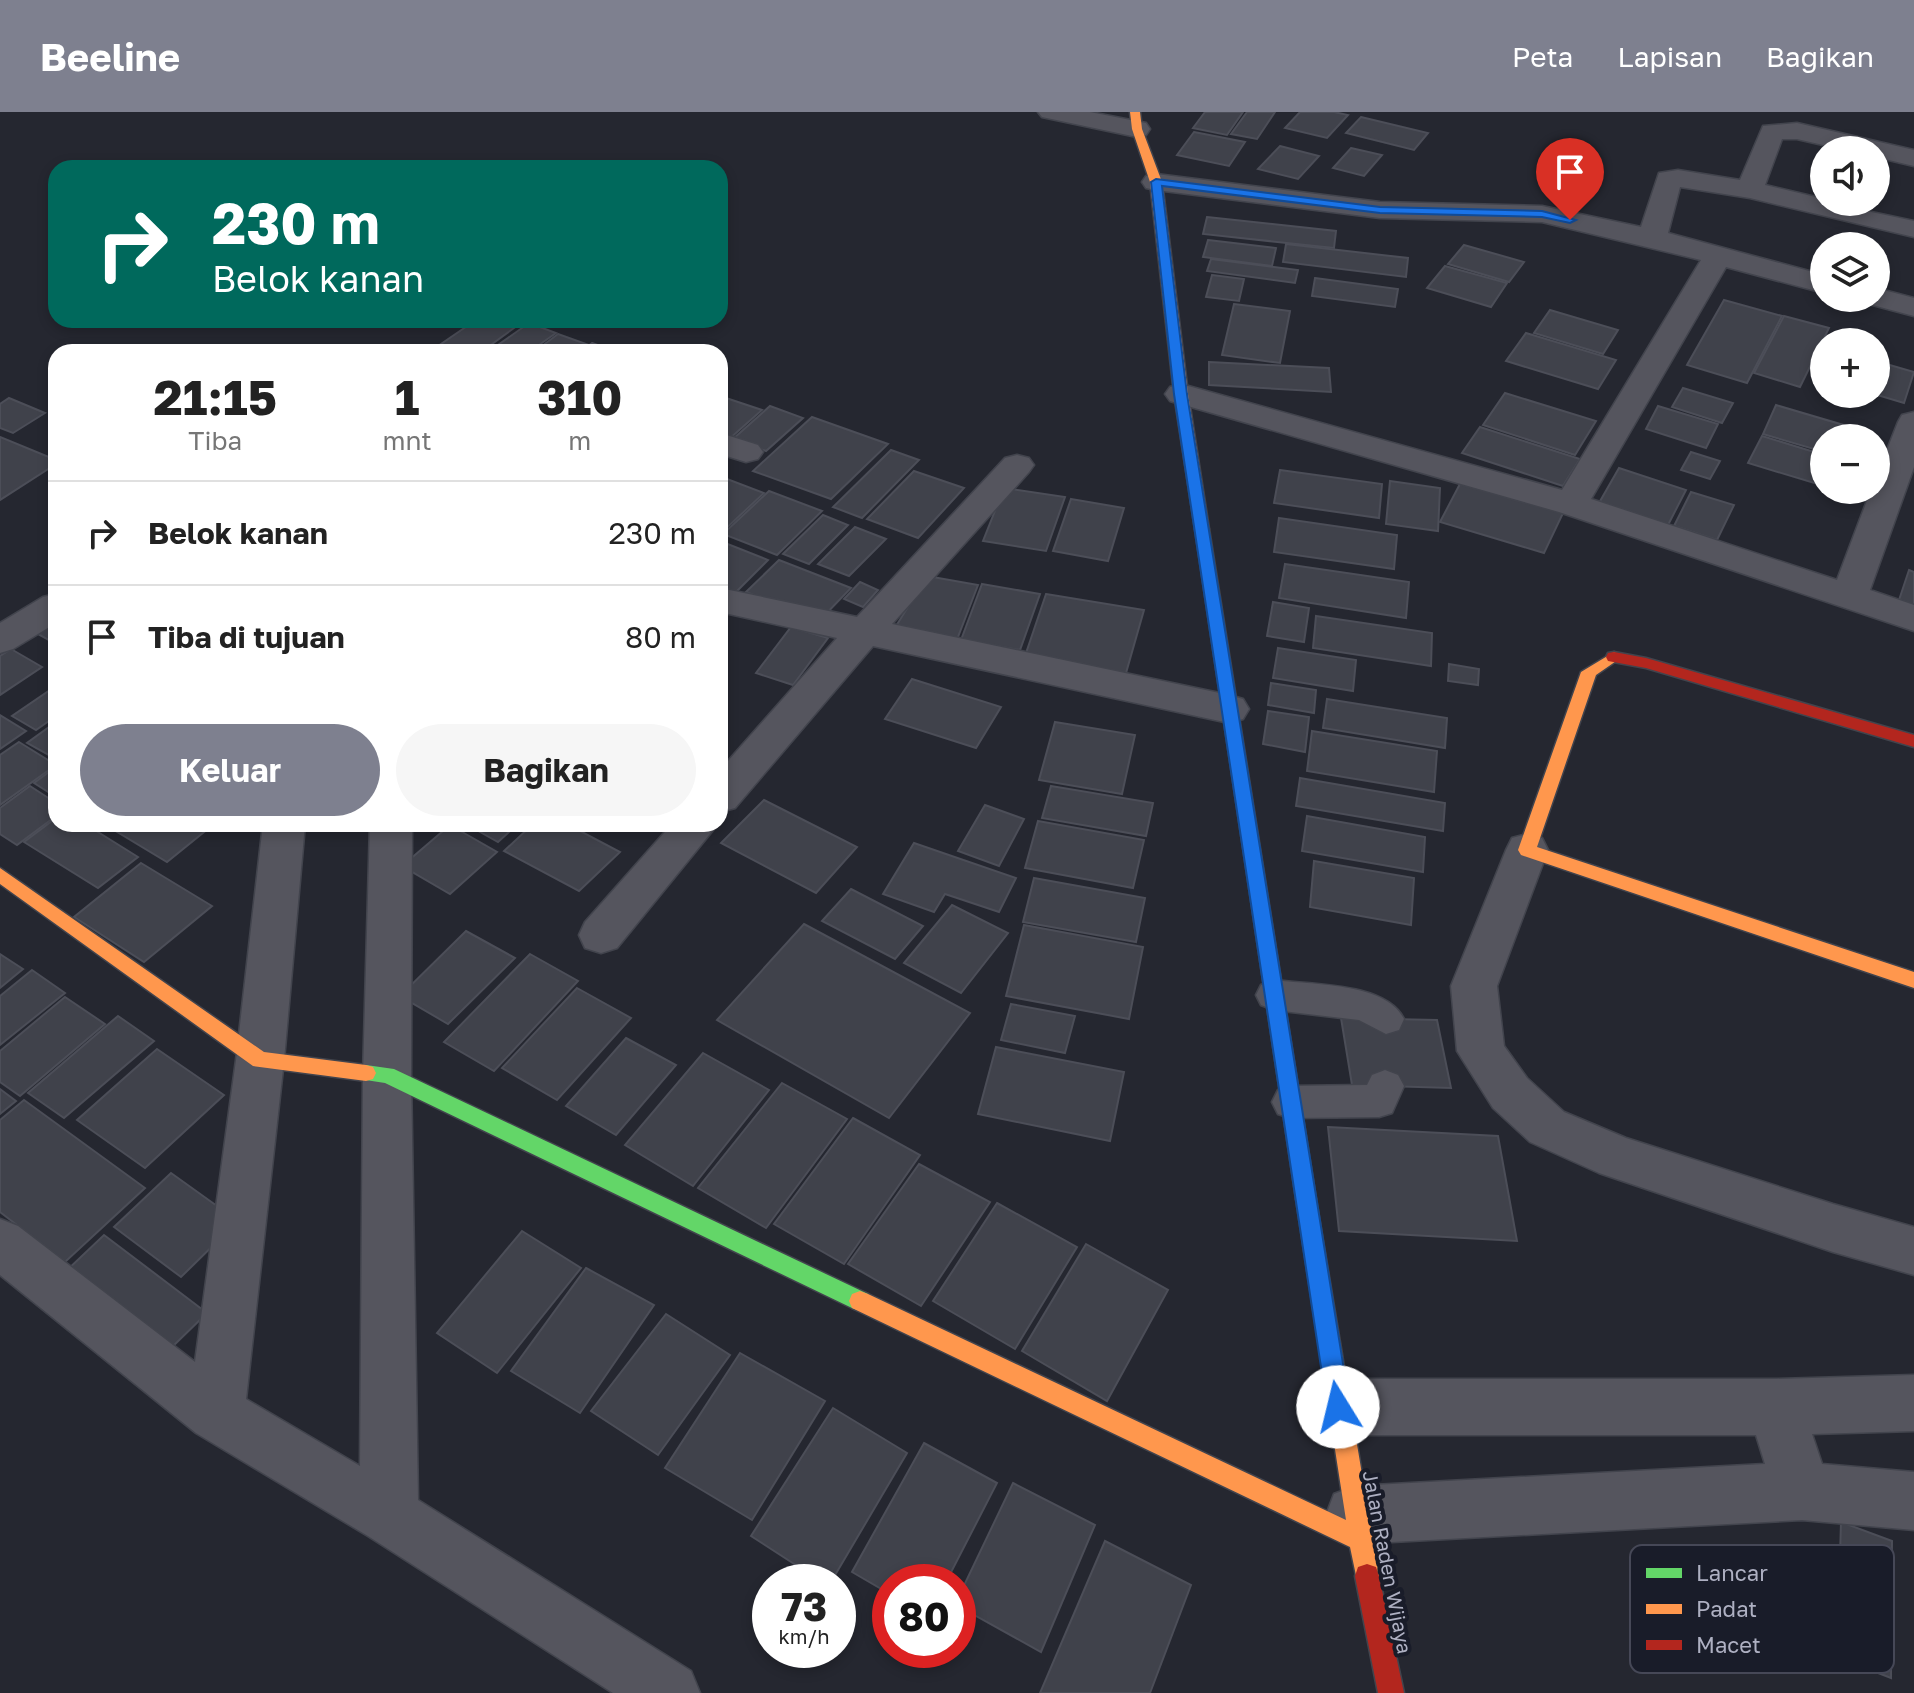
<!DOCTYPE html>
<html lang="id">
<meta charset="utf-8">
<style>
:root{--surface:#fff;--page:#f6f6f6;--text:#222;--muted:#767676;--line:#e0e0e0;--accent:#7e808f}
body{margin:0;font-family:"Golos Text",sans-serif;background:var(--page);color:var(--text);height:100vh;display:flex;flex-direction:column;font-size:30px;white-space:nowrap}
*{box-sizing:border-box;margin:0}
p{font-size:26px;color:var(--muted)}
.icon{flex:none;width:44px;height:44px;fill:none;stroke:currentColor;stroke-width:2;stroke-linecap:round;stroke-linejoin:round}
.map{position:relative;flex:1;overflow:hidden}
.side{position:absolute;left:48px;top:232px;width:680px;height:488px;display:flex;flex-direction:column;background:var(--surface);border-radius:24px;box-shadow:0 4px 12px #0003}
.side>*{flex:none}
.top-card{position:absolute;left:48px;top:48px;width:680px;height:168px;border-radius:24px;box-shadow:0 4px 12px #0003;background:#00695c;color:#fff;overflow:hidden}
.buttons{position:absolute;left:1810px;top:24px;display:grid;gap:16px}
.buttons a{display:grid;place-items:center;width:80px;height:80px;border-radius:50%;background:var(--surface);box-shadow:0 4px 12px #0003;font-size:40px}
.speed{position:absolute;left:752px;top:1452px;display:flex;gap:16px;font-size:40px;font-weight:700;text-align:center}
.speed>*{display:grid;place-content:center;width:104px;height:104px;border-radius:50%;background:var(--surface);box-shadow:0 4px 12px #0003;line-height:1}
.speed small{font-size:20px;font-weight:400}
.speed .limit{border:12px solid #d22;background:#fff;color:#111}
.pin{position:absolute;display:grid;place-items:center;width:68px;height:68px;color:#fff;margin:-82px -34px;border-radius:50% 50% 50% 0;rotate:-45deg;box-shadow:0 0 8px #0007}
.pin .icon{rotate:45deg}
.me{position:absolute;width:88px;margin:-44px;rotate:351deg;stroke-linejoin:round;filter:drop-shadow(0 0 6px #0008)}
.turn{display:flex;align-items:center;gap:28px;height:168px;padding:0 32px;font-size:36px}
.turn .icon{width:104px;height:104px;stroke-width:2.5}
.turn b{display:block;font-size:56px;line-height:68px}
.eta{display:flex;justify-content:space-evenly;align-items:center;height:136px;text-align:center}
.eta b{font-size:48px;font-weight:700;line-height:56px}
.action{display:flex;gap:16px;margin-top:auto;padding:16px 32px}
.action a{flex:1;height:92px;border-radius:48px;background:var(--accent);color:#fff;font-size:32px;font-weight:700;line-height:92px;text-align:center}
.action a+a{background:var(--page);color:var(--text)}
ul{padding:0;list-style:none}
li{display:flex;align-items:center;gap:24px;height:104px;padding:0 32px;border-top:2px solid var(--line)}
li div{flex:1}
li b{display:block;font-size:30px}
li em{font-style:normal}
header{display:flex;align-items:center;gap:48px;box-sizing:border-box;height:112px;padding:0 40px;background:var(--accent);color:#fff}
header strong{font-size:38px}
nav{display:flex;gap:44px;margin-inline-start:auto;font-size:28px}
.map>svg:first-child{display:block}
</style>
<header>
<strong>Beeline</strong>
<nav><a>Peta</a><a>Lapisan</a><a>Bagikan</a></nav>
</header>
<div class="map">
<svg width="1914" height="1581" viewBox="0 0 1914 1581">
<rect width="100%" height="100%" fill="#252730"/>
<!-- building -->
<g fill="#40424b" stroke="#4c4e58" stroke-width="2">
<polygon points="1205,0 1243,0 1227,23 1193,16"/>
<polygon points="1247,0 1275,0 1257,27 1231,22"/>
<polygon points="1300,0 1334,0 1348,3 1327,26 1285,16"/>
<polygon points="1361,5 1428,21 1414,38 1346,21"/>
<polygon points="1194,20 1245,30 1229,54 1177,43"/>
<polygon points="1280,34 1319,44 1298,67 1258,57"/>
<polygon points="1351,36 1382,43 1364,64 1333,56"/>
<polygon points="1207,105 1336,119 1334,136 1203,122"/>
<polygon points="1208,128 1276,136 1272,154 1203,145"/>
<polygon points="1286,132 1408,146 1406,165 1283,150"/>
<polygon points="1464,133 1524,150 1509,170 1448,152"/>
<polygon points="1211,147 1298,158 1295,171 1207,159"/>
<polygon points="1445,154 1507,171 1491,195 1427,176"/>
<polygon points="1212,163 1244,167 1239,189 1206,185"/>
<polygon points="1315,166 1398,177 1395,195 1312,184"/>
<polygon points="1724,188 1782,204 1747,271 1687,253"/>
<polygon points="1234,192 1290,199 1280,251 1222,243"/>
<polygon points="1550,198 1618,218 1603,242 1534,221"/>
<polygon points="1784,204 1829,216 1800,275 1754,261"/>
<polygon points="476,208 525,208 481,240 462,240 441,232"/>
<polygon points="529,211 556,221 529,240 488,240"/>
<polygon points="1526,221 1616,248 1598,277 1506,249"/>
<polygon points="558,222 589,233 580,240 534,240"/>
<polygon points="592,231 617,240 580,240"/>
<polygon points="1824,240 1824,268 1812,264"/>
<polygon points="1876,249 1914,260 1904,291 1874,282"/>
<polygon points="1209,250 1329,256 1331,280 1209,273"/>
<polygon points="1683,276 1733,291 1722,311 1672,295"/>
<polygon points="1505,281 1596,309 1575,343 1483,313"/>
<polygon points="9,286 45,301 13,321 0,316 0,292"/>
<polygon points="726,286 762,298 728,328 720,325 720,291"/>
<polygon points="1776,293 1857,317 1853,326 1824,326 1824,340 1763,322"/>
<polygon points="770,294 803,306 766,339 733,327"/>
<polygon points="1658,294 1718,312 1706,336 1646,317"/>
<polygon points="812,305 888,332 831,387 753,359"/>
<polygon points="1480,315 1580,347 1563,374 1462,341"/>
<polygon points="1762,324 1824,343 1824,374 1748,351"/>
<polygon points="0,325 56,348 56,352 0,388"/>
<polygon points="891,338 919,348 862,406 833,395"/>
<polygon points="1691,340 1720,349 1710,367 1681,358"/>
<polygon points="1619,356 1686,378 1668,413 1599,391"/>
<polygon points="1280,358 1382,372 1379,406 1274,391"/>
<polygon points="914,359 964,376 918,426 867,407"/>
<polygon points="727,367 764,381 720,422 720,374"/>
<polygon points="1462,368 1565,397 1544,441 1440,410"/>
<polygon points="1390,369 1440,376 1438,419 1386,412"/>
<polygon points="1004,376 1065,385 1046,439 983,429"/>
<polygon points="1835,378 1868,378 1864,387"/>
<polygon points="769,379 822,399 777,443 723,422"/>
<polygon points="1691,380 1734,393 1717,428 1674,414"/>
<polygon points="1071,387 1124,396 1108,449 1053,439"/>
<polygon points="823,403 848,413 809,452 783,442"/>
<polygon points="1279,406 1397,423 1394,457 1274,440"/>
<polygon points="855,415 886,427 849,464 818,452"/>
<polygon points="720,429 768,448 736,480 720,474"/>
<polygon points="779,448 851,476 819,509 746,480"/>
<polygon points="1285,452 1409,470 1406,506 1279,486"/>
<polygon points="1909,458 1914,460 1914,493 1899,488"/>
<polygon points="927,464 978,473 956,530 893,519"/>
<polygon points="860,470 878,478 863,495 844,487"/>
<polygon points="982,472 1040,482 1020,538 961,528"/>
<polygon points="1046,482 1144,498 1124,568 1023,550"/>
<polygon points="1273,490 1309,496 1304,530 1267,524"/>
<polygon points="1316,504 1432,521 1431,554 1313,536"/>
<polygon points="56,507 56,532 36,521"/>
<polygon points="791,515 828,526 793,573 756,561"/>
<polygon points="1278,536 1356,548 1353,579 1273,566"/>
<polygon points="11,537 42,555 0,583 0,544"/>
<polygon points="1449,552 1479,557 1478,573 1448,569"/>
<polygon points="912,567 1001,595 976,636 885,607"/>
<polygon points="1271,571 1316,578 1314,601 1268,593"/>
<polygon points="56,574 56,604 36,618 12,604"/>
<polygon points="1327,587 1447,606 1445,636 1323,616"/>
<polygon points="1268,599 1309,605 1305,640 1263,632"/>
<polygon points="0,603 26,619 0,637"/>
<polygon points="56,610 56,647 27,631"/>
<polygon points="1055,610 1135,623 1122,682 1039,668"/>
<polygon points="1312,619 1437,639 1434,680 1307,659"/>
<polygon points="19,630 56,653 0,693 0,643"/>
<polygon points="56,655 56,685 34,671"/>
<polygon points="1300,666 1445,691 1443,719 1296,694"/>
<polygon points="30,674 56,691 56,704 17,733 0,722 0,696"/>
<polygon points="1051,674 1153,691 1146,724 1042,706"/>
<polygon points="764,688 857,735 816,781 721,731"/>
<polygon points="985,693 1024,707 999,754 958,739"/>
<polygon points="1307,704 1425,725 1423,760 1302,739"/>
<polygon points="56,706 56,712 85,712 138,745 98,776 24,730"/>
<polygon points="1038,709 1144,728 1133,776 1025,756"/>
<polygon points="104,712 214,712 167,750"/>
<polygon points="466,712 518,712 498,730"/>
<polygon points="533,712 567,712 620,740 579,779 504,739"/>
<polygon points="450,713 497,740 450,782 402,754"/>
<polygon points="914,731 1016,766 999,800 945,782 934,800 883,782"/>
<polygon points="1314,749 1414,766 1411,813 1310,795"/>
<polygon points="141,751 212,794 144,850 74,805"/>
<polygon points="1034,766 1145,786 1136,830 1023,810"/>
<polygon points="851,777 923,814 895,847 822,809"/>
<polygon points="952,793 1008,821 961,881 904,851"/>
<polygon points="804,812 970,901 889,1006 717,908"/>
<polygon points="1024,813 1143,835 1129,907 1006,884"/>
<polygon points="466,819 515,846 448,912 400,884"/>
<polygon points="0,842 23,857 0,876"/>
<polygon points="530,842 578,869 494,959 444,930"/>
<polygon points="32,858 65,881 0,933 0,884"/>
<polygon points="577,876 631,906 557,988 502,956"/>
<polygon points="65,885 105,912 20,984 0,970 0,939"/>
<polygon points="1011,892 1075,904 1065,941 1001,928"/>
<polygon points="118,904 154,929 64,1006 28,981"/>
<polygon points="1341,906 1437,908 1451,976 1352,973"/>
<polygon points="626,926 676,953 616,1023 566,994"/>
<polygon points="996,935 1124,960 1110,1029 978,1002"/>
<polygon points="157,937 224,983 145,1056 77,1008"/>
<polygon points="703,941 769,978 693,1074 625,1033"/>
<polygon points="782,971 847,1007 766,1116 698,1076"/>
<polygon points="0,977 16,989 0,1002"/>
<polygon points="24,988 145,1076 65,1150 0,1100 0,1008"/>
<polygon points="853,1006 920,1043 844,1152 774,1112"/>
<polygon points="1328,1015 1498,1024 1517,1129 1339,1119"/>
<polygon points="919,1052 990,1090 921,1194 848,1152"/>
<polygon points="171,1061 238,1109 181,1165 114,1115"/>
<polygon points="997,1091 1077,1135 1015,1237 933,1189"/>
<polygon points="522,1119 581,1156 497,1261 437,1221"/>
<polygon points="104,1123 207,1201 167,1240 64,1161"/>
<polygon points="1086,1132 1168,1178 1107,1289 1022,1239"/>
<polygon points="586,1156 654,1193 580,1301 511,1259"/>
<polygon points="666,1202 730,1243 658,1343 591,1299"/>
<polygon points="740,1241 825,1289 752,1408 665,1356"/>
<polygon points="833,1296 907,1341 831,1470 822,1470 751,1424"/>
<polygon points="924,1331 997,1371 946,1470 890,1470 890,1482 852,1460"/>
<polygon points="1013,1371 1095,1413 1041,1540 958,1494 958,1486"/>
<polygon points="1841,1410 1892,1429 1891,1566 1837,1545"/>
<polygon points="1105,1429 1191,1473 1150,1581 1040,1581"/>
</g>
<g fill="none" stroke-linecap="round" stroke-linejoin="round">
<!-- lane casing -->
<g stroke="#42444d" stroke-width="3">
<g id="lane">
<path d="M1274 868C1311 873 1386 870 1404 907L1399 918 1386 922 1359 908 1274 898 1261 893 1256 883 1261 873Z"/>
<polygon points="1385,958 1398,963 1404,974 1392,1001 1379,1005 1291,1006 1278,1002 1272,990 1278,978 1291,974 1367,973 1372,963"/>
</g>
</g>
<!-- street casing -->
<g stroke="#42444d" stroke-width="3">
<g id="street">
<polygon points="1038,0 1090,0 1146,11 1150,17 1146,23 1137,25 1042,5"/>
<polygon points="1797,11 1914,38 1914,54 1876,45 1876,38 1845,38 1797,27 1782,27 1765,73 1824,87 1824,90 1914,109 1914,125 1750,86 1680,75 1668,121 1824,163 1824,181 1726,155 1591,387 1837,468 1871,378 1876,378 1876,366 1898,310 1902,303 1914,300 1914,355 1870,478 1914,493 1914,519 1559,400 1170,289 1165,282 1170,275 1181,272 1562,378 1701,148 1542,110 1380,106 1156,78 1146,76 1142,70 1146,64 1156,62 1380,90 1542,94 1641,115 1659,61 1678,58 1740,68 1763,14"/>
<polygon points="1876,176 1914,186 1914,204 1865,191 1862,186 1876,186"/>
<polygon points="720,321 758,333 763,340 758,347 746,350 720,342"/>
<polygon points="1017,343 1029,346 1034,353 1029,360 892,512 1229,583 1243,587 1249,597 1243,607 1229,611 873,534 735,696 720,700 720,658 837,526 720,500 720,476 857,505 1005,346"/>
<polygon points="56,482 56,511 13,537 0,541 0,511 43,485"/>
<polygon points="263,712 305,712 284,948 246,1287 360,1354 363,963 370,712 412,712 411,963 418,1388 691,1559 700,1581 613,1581 368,1424 196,1321 0,1163 0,1107 18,1114 195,1250 236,948"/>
<polygon points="672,712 718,712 617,836 601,841 585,836 579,823 585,810"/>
<polygon points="1527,722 1542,726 1548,738 1497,874 1504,934 1527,966 1564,1000 1626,1026 1833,1092 1914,1115 1914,1163 1833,1140 1599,1061 1530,1030 1493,996 1457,939 1451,874 1506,738 1512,726"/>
<polygon points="1914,1263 1914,1319 1812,1322 1822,1352 1914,1360 1914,1418 1802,1408 1355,1432 1334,1424 1326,1403 1334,1382 1355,1374 1765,1352 1756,1323 1338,1323 1318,1315 1310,1295 1318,1275 1338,1267 1775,1267"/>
</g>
</g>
<!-- fast casing -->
<g stroke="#42444d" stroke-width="3">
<g id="fast">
<polygon points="1202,412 1209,417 1316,1087 1313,1094 1306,1096 1299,1094 1296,1087 1195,417"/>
<polygon points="366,953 394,957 868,1182 871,1189 868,1196 860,1199 852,1196 385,971 359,967 356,961 359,955"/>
</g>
</g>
<!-- slow casing -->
<g stroke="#42444d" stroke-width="3">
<g id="slow">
<polygon points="1130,0 1140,0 1142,17 1162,70 1188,282 1209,417 1202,422 1195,417 1174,282 1150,70 1132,17"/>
<polygon points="1614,540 1622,545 1596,563 1537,735 1914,860 1914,876 1521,743 1518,738 1581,560"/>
<polygon points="0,756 264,940 366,953 373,955 376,961 373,967 366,969 253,954 0,772"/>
<polygon points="1306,1078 1313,1080 1316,1087 1379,1464 1376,1473 1367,1476 1358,1473 1350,1435 852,1196 849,1189 852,1182 860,1179 868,1182 1346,1408 1296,1087 1299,1080"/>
</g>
</g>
<!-- jam casing -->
<g stroke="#42444d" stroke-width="3">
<g id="jam">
<polygon points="1614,540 1646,546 1914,623 1914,635 1646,556 1608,549 1606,545 1608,541"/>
<polygon points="1367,1452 1376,1455 1379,1464 1404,1581 1378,1581 1355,1464 1358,1455"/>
</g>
</g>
<!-- lane -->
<use href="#lane" fill="#55555e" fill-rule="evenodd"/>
<!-- street -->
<use href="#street" fill="#55555e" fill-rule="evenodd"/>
<!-- fast -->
<use href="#fast" fill="#63d668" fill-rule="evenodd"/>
<!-- slow -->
<use href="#slow" fill="#ff974d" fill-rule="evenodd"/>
<!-- jam -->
<use href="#jam" fill="#b3261e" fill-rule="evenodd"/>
</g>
<!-- route -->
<polygon fill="#1a73e8" stroke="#114b97" stroke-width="2" points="1156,67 1380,95 1542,99 1576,108 1570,111 1542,105 1380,101 1162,74 1187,282 1350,1295 1347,1303 1338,1307 1330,1303 1327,1295 1174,282 1151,70"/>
<g text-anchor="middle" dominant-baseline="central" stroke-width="8" stroke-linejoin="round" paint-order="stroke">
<!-- street labels -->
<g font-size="20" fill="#aeb0c2" stroke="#191c29">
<text transform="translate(1388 1450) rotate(79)">Jalan Raden Wijaya</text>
</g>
</g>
<!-- legend -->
<rect x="1630" y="1433" width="264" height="128" rx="12" fill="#191c29" stroke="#464857" stroke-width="2"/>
<rect x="1646" y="1456" width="36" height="10" fill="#63d668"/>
<rect x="1646" y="1492" width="36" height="10" fill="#ff974d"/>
<rect x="1646" y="1528" width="36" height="10" fill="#b3261e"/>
<g font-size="22" fill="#aeb0c2">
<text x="1696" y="1469">Lancar</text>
<text x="1696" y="1505">Padat</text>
<text x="1696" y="1541">Macet</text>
</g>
</svg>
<div class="buttons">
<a><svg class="icon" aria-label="sound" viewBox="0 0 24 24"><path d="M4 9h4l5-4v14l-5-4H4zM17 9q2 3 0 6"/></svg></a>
<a><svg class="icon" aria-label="layers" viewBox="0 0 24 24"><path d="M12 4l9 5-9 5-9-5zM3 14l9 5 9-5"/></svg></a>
<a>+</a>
<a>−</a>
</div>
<div class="speed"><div>73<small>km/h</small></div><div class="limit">80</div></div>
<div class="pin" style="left:1570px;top:108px;background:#d93025"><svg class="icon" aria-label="arrive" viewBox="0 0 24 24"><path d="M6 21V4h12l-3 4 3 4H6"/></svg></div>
<svg class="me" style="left:1338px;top:1295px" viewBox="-20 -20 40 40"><circle r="19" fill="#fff"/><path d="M0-13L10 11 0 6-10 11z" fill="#1a73e8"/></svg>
<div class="top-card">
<div class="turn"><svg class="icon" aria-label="right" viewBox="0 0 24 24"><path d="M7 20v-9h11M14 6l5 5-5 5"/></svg><div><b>230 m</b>Belok kanan</div></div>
</div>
<section class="side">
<div class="eta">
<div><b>21:15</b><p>Tiba</p></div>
<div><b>1</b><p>mnt</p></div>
<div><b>310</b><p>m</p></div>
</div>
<ul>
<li><svg class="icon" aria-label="right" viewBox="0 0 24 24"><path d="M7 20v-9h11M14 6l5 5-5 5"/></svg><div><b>Belok kanan</b></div><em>230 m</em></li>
<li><svg class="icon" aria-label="arrive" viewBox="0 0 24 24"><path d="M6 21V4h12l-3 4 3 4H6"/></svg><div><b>Tiba di tujuan</b></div><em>80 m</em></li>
</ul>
<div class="action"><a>Keluar</a><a>Bagikan</a></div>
</section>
</div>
